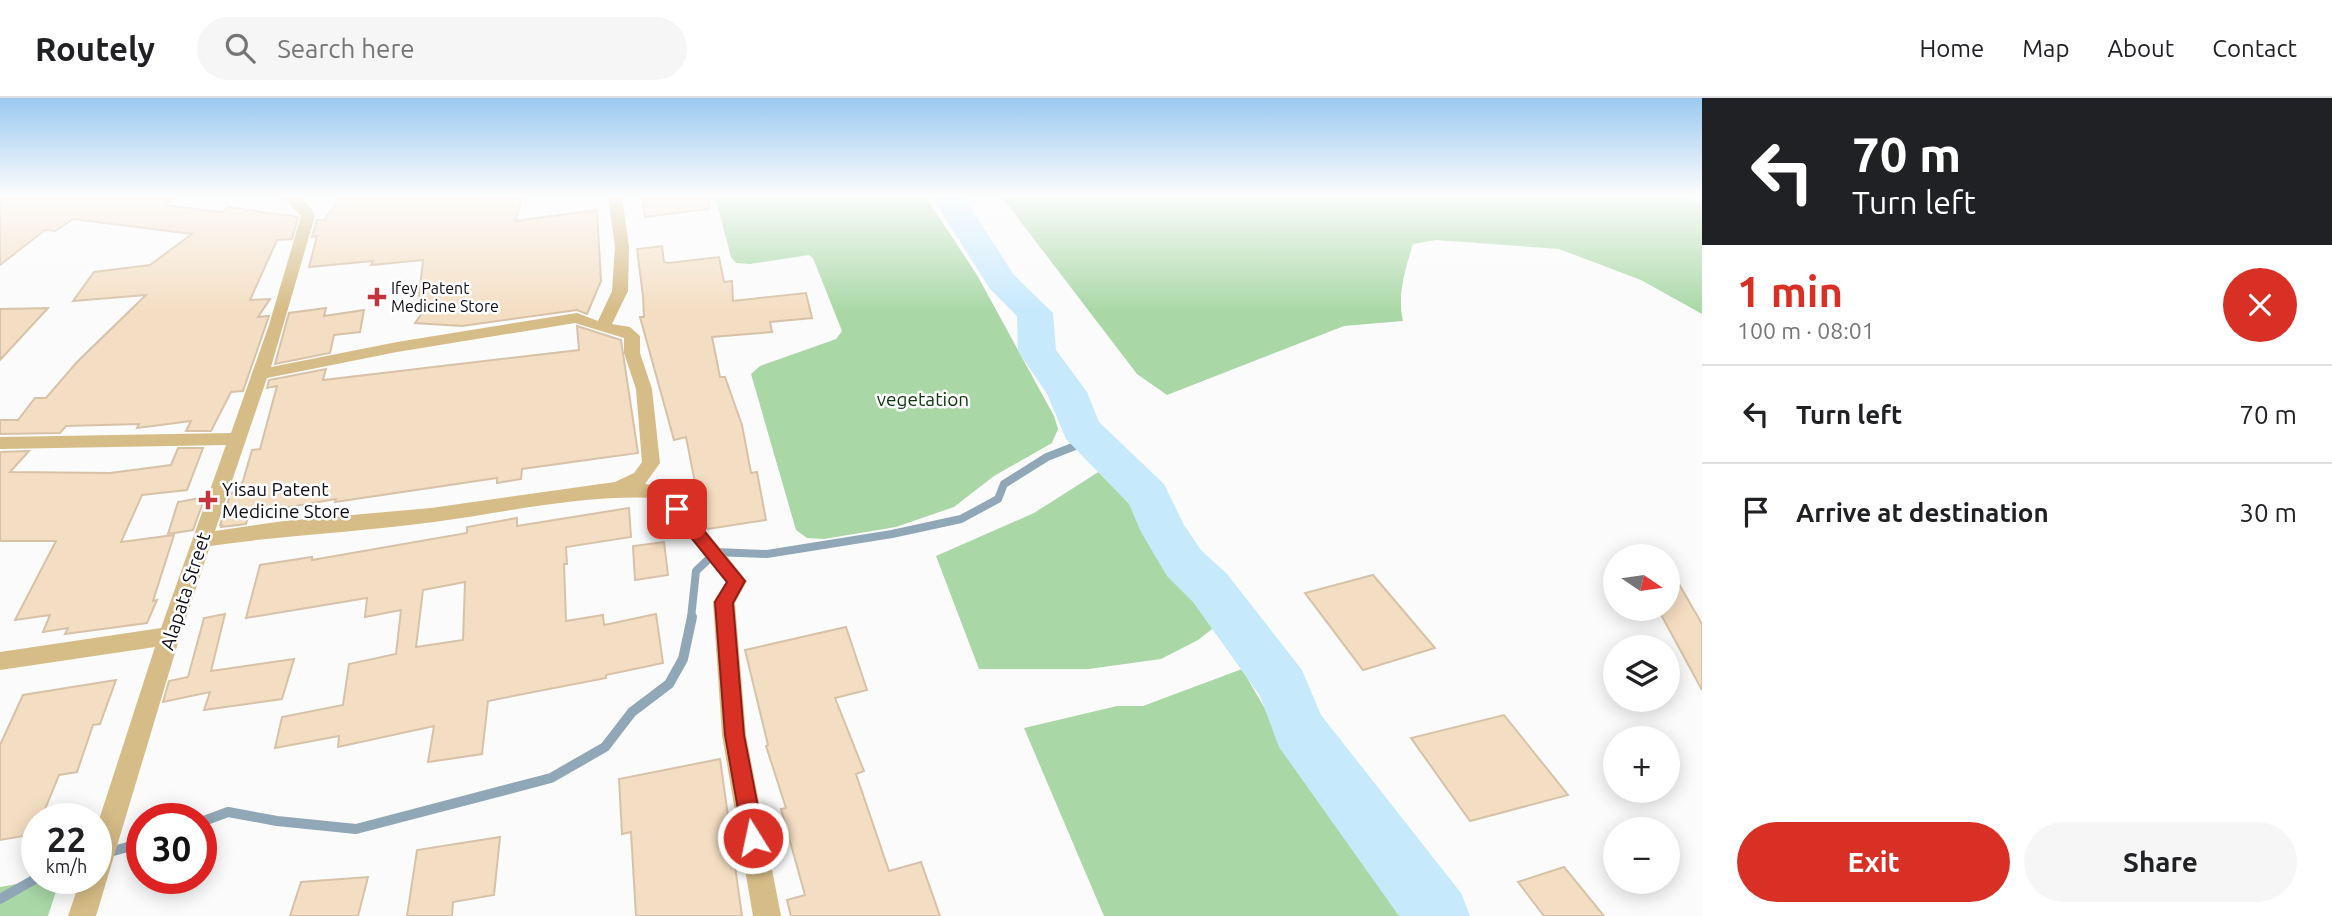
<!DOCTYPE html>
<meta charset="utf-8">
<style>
:root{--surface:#fff;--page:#f6f6f6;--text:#202124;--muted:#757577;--line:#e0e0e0;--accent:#d93025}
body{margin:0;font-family:Ubuntu,sans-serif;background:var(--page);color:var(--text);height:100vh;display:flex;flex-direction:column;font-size:26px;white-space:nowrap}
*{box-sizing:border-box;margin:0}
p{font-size:23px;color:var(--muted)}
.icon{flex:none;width:38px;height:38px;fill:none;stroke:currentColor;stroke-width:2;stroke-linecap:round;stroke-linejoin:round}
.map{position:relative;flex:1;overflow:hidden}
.sheet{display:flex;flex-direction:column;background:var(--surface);width:630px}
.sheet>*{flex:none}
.hud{background:#202124;color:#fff;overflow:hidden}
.needle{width:46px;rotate:103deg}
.fabs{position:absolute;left:1603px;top:446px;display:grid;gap:14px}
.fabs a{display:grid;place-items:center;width:77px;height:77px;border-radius:50%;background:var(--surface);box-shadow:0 4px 18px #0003;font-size:35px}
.speed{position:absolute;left:21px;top:705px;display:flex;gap:14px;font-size:35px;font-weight:700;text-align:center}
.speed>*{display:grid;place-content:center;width:91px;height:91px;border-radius:50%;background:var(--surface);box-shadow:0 4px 18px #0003;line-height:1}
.speed small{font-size:18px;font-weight:400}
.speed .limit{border:10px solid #d22;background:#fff;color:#111}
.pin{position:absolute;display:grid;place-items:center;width:60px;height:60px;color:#fff;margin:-30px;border-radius:14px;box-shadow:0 4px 10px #0006}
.me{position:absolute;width:77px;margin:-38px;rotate:350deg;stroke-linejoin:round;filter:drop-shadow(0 0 5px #0008)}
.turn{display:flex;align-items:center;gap:24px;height:147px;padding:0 35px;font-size:32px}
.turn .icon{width:91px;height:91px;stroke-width:2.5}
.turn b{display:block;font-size:49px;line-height:60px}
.round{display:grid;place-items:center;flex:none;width:74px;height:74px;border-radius:37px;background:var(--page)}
.headline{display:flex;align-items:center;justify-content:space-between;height:119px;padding:0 35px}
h1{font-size:42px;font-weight:700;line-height:52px;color:var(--accent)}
.button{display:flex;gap:14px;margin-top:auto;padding:14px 35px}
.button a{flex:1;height:80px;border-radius:42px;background:var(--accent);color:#fff;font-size:28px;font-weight:700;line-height:80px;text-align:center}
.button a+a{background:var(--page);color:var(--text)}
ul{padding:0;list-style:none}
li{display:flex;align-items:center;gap:21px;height:98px;padding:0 35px;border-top:2px solid var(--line)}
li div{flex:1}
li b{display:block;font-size:26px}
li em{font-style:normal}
header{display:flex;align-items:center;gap:42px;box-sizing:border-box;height:98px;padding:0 35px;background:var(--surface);border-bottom:2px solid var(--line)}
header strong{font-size:33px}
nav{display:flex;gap:38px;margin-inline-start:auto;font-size:24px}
.search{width:490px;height:63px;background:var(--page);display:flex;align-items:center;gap:18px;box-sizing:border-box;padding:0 24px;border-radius:38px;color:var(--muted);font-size:26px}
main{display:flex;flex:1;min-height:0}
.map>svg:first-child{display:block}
</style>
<header>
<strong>Routely</strong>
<div class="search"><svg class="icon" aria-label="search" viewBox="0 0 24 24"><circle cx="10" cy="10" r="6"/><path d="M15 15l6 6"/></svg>Search here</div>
<nav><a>Home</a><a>Map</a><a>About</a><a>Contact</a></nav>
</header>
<main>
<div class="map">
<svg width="1702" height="818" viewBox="0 0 1702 818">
<rect width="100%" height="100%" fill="#fbfbfb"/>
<!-- green -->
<g fill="#a9d8a6">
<polygon points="715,98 925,98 977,177 1054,318 1058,331 1052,345 994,378 954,409 896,429 824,441 807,440 796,432 751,276 760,268 836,241 842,233 813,160 809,157 750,166 736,165 731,159"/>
<path d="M1001 98H1676L1702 104V216L1641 182 1559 151 1436 142 1413 146C1405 173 1397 196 1403 223L1344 228 1167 297 1137 276Z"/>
<polygon points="1103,371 1153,413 1221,524 1198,542 1161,561 1089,571 979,571 936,458 1034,415"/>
<polygon points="1242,571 1305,680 1340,733 1409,818 1104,818 1024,630 1117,608 1143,608"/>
<polygon points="43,781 60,781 48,818 0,818 0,789"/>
</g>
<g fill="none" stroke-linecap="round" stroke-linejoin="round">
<!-- stream-far1 -->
<polyline stroke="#90a7b7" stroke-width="8" points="691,520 696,473 716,454 767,456 892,436 961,421 998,401 1004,386 1047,359 1093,341"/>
<!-- stream -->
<g stroke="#90a7b7" stroke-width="10">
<polyline points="201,724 228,714 277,723 356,731 551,680 605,649 632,614 669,586 683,561 692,519"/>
<polyline points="106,755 142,745"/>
<polyline points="0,801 37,780"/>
</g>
<!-- river -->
<polygon fill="#c7e9fc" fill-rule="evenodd" points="931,98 963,98 1014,177 1053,215 1056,252 1087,294 1099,324 1164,386 1184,427 1201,452 1227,476 1302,572 1321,617 1461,795 1470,818 1399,818 1279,649 1260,598 1193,504 1167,478 1141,434 1129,406 1066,341 1047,296 1018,253 1017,218 990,191"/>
</g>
<!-- building -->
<g fill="#f4dec3" stroke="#d7c2a8" stroke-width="2" fill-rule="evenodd">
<polygon points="0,98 178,98 165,107 221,114 228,109 298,119 292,141 277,142 250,202 270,201 258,219 269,218 243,293 231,294 211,333 186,333 191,323 137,330 139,326 66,328 60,335 0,336 0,322 18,322 35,300 46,300 77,264 146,197 73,203 94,174 150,167 192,136 73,121 55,133 45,132 0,167"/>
<polygon points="342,98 481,98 477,102 522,101 515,123 597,112 601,183 587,216 577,212 462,228 415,225 423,214 417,215 423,162 371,167 373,163 309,169 317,138 312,139 317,122 324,122"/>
<polygon points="642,98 708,98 709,111 645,119"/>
<polygon points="662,148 664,164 668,165 719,159 724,184 732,183 733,203 806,195 812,220 770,224 772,234 712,239 720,279 725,279 742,327 751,375 757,374 766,422 708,431 703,425 686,339 674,342 640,219 644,219 643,198 637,151"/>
<polygon points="48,210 0,262 0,211"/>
<polygon points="326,210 324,218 364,212 360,234 334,237 330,255 275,266 289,215"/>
<polygon points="577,228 621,242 638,355 522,371 521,381 497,385 497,380 335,404 336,401 249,416 246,426 221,429 222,427 220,427 231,395 237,394 243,383 252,352 260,351 277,288 267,290 269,282 326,271 323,282 579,252"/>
<polygon points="178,350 203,350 187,392 142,397 121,444 174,437 153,503 157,502 147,525 65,536 68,530 43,534 50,517 15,522 56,443 0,443 0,354 29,353 10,374 110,375 171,367"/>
<polygon points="205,399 193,432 168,436 178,404"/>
<path d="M629 410 631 439 566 449 567 466H564L566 523 603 517 604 527 656 516 663 565 606 577V580L488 603 482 656 428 664 434 628 338 649 339 638 275 650 282 619 343 607 349 566 396 556 401 512 365 519 367 500 246 520 260 467 312 459V462L467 435V429L517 420V428ZM465 484 463 542 416 549 423 492Z"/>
<polygon points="664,444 668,477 635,482 633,448"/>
<polygon points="1668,467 1702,526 1702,592 1658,511 1668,511"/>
<polygon points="1373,477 1435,550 1363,572 1305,495"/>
<polygon points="225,516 211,573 294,561 282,601 204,612 210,594 163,604 169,583 188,579 204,520"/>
<polygon points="846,529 867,592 835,600 864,673 856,676 889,773 921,764 940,818 791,818 787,802 805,797 781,711 786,710 766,648 768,647 745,552"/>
<polygon points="116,582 100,626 93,627 77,674 59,677 41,721 37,721 35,736 0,742 0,647 23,597"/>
<polygon points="1504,617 1568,697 1470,723 1411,640"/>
<polygon points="720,661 742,818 636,818 631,734 622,736 619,681"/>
<polygon points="500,739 494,797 453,804 452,818 407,818 417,752"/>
<polygon points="1564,769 1604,818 1544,818 1518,784"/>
<polygon points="368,779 358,818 290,818 301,784"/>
</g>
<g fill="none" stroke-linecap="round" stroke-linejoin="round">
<!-- street -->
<path fill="#d6bc86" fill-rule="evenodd" d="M281 98C296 98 309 102 315 118L271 269 397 244 577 215 598 223 612 193 615 149 608 98H622L629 149 628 193 612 226 630 229 640 238V255L652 291 660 365 645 386 670 389 747 483 735 505 746 637 781 818H753L722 637 713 504 726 484 658 400C583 396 508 414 434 424 360 434 285 437 210 448L180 538 96 818H68L81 780H96V731L155 549 0 572V554L161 530 226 347 0 351V339L231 335 269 227 301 118ZM575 225 624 240V255L636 291 642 364 634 375 615 384 431 410 284 423 215 433 267 280 397 254Z"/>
</g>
<!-- sky -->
<linearGradient id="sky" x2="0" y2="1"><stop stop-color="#9bc9f0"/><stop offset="0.46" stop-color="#fdfdfd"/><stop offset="1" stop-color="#fdfdfd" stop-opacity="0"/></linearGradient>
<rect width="1702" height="213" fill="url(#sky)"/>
<!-- route -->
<polygon fill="#d93025" stroke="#8d1f18" stroke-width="2" points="677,406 683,407 745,483 733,505 744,637 764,740 761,748 753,751 746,748 743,740 725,637 715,504 727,484 672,416 669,411 672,407"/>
<!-- markers -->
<g fill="#c3343c" stroke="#fff" stroke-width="2.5">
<path d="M373.5 188.5h7v7h7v7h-7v7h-7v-7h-7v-7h7z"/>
<path d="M204.5 391.5h7v7h7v7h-7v7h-7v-7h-7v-7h7z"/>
</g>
<g text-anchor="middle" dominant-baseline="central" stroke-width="5" stroke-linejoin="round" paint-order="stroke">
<!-- far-poi labels -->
<g font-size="16" fill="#0f0c16" stroke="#fff" text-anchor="start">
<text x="391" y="190">Ifey Patent<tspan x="391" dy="18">Medicine Store</tspan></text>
</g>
<!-- park labels -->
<g font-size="19" fill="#09350a" stroke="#fff">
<text x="923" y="301">vegetation</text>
</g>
<!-- poi labels -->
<g font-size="19" fill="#0f0c16" stroke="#fff" text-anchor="start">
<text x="222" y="391">Yisau Patent<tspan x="222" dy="22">Medicine Store</tspan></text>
</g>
<!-- street labels -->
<g font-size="19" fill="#0f0c16" stroke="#fff">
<text transform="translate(185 493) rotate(-72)">Alapata Street</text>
</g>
</g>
</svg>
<div class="fabs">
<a><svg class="needle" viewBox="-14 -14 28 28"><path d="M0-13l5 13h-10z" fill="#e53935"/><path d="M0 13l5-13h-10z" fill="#757577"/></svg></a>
<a><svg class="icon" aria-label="layers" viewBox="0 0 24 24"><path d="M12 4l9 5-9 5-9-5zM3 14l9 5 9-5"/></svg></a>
<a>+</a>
<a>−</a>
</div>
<div class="speed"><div>22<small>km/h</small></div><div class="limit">30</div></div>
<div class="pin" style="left:677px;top:411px;background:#d93025"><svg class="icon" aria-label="arrive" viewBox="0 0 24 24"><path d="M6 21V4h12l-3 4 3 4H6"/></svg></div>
<svg class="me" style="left:753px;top:740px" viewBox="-20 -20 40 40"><circle r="17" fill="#d93025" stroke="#fff" stroke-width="3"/><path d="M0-11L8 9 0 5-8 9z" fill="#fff"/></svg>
</div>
<section class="sheet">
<div class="hud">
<div class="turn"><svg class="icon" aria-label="left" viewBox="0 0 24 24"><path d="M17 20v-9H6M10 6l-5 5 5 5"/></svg><div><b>70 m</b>Turn left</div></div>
</div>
<div class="headline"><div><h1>1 min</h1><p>100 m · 08:01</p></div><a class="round" style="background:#d93025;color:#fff"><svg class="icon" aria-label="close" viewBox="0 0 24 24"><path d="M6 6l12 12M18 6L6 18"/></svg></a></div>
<ul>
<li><svg class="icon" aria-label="left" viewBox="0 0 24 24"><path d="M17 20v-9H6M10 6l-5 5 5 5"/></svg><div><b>Turn left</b></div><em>70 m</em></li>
<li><svg class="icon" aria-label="arrive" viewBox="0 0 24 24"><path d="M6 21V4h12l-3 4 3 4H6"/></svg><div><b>Arrive at destination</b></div><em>30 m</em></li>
</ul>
<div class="button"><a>Exit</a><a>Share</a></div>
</section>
</main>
